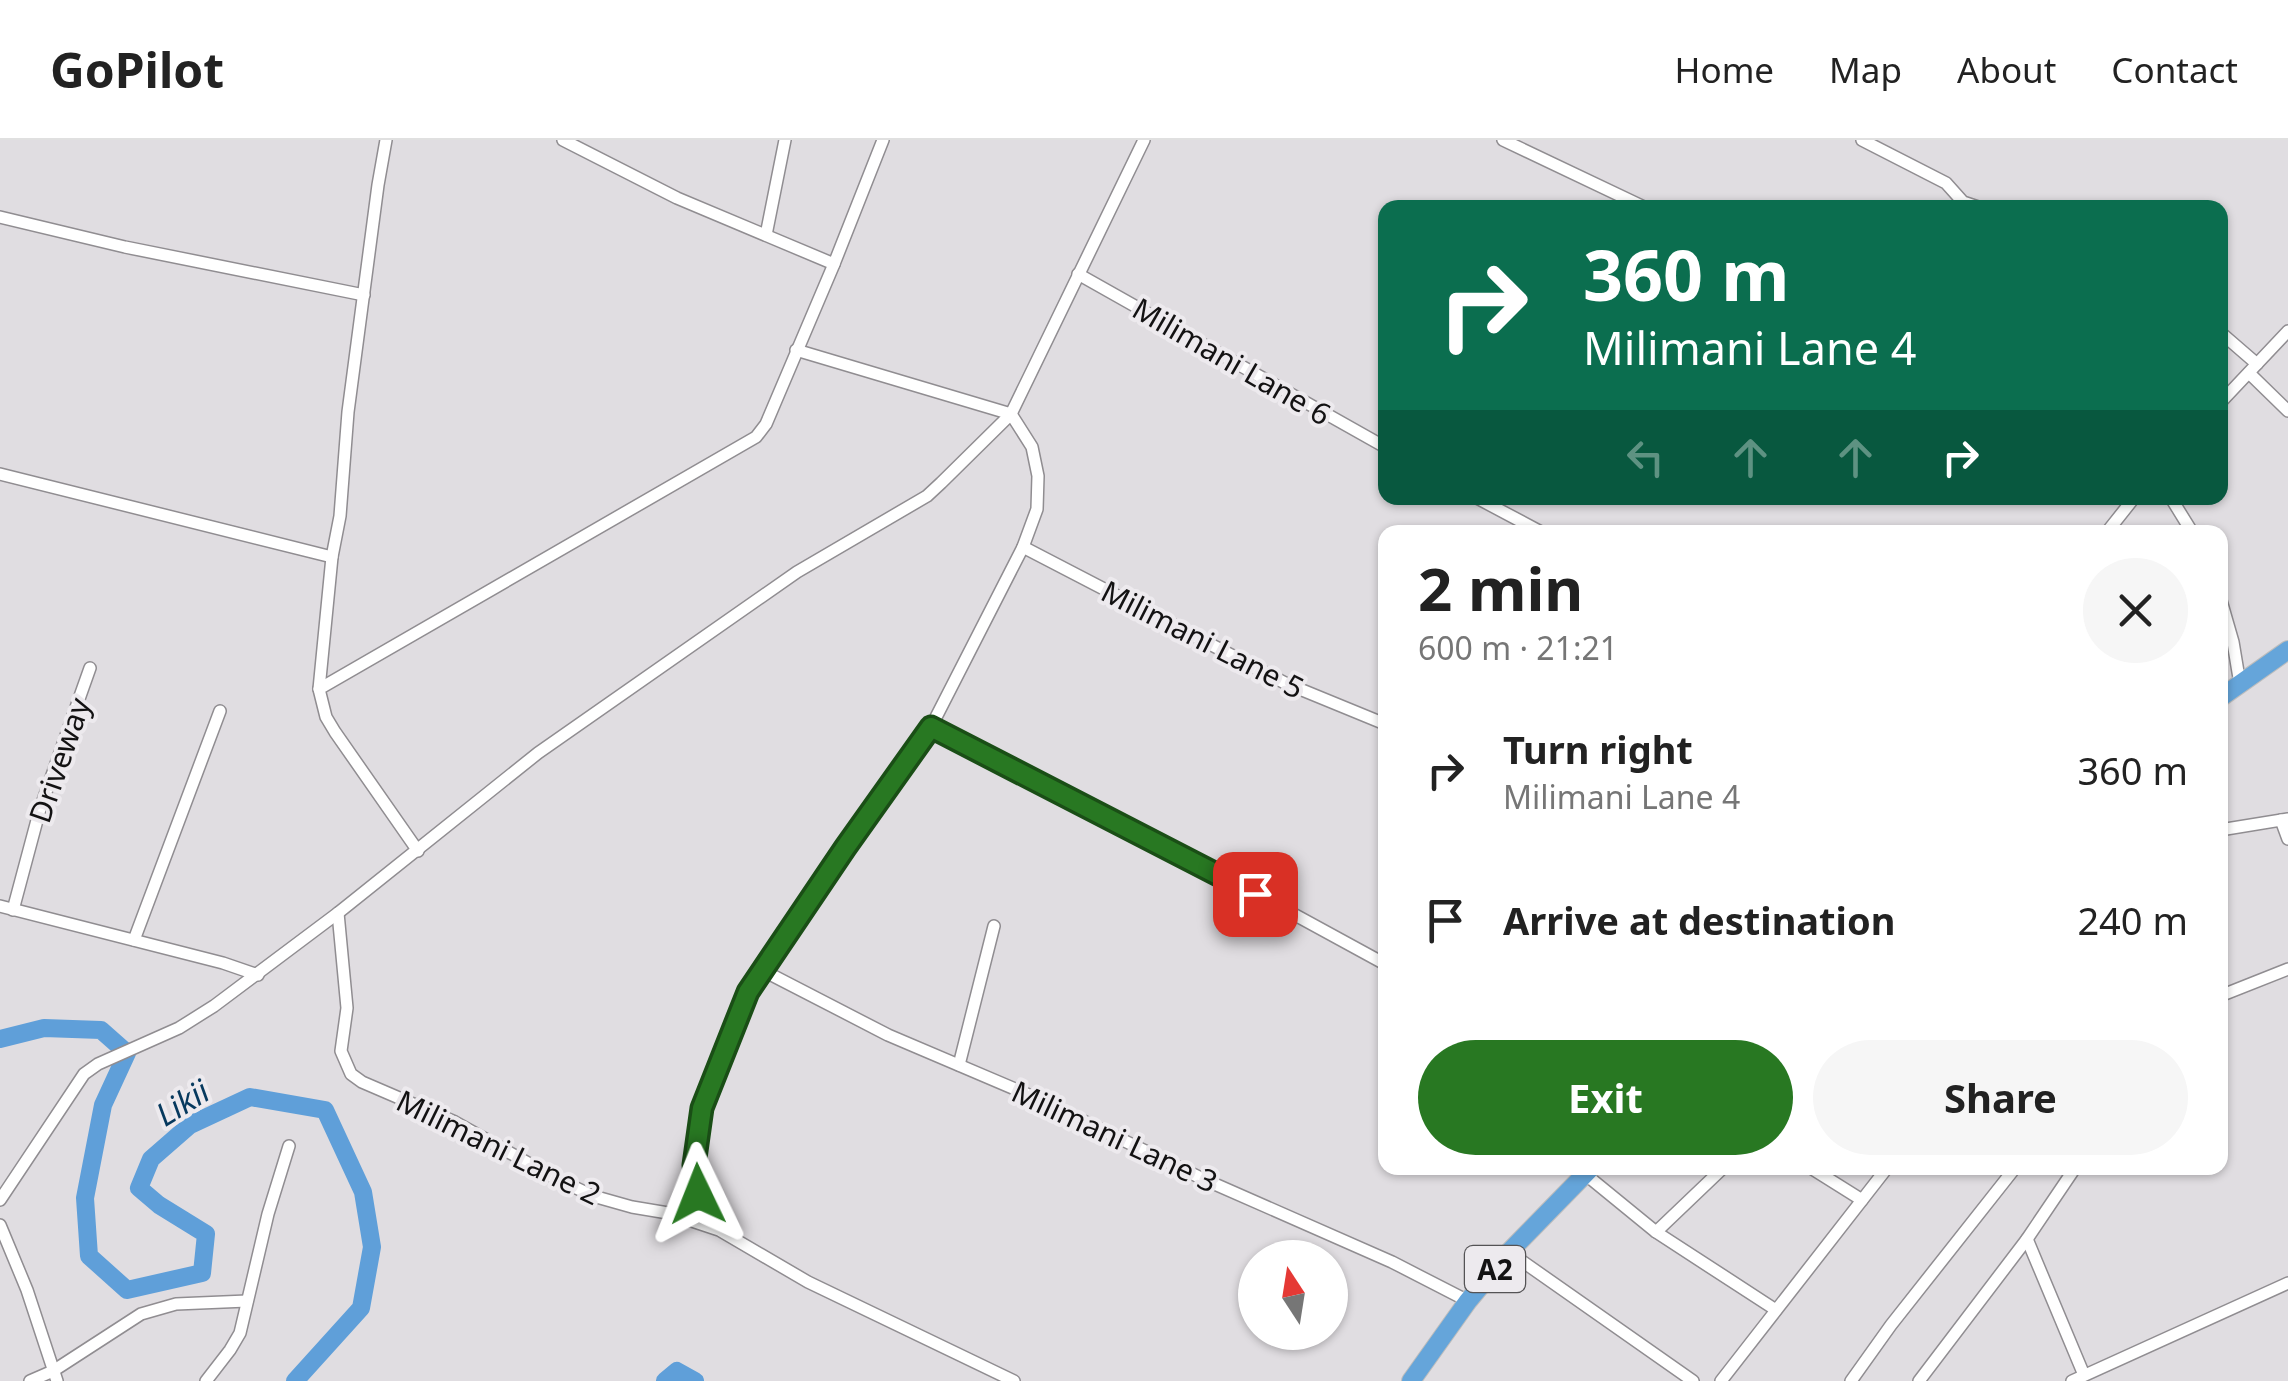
<!DOCTYPE html>
<meta charset="utf-8">
<style>
:root{--surface:#fff;--page:#f6f6f6;--text:#222;--muted:#767676;--line:#e0e0e0;--accent:#287822}
body{margin:0;font-family:"Noto Sans",sans-serif;background:var(--page);color:var(--text);height:100vh;display:flex;flex-direction:column;font-size:38px;white-space:nowrap}
*{box-sizing:border-box;margin:0}
p{font-size:32px;color:var(--muted)}
.icon{flex:none;width:55px;height:55px;fill:none;stroke:currentColor;stroke-width:2;stroke-linecap:round;stroke-linejoin:round}
.map{position:relative;flex:1;overflow:hidden}
.details{position:absolute;left:1378px;top:385px;width:850px;height:650px;display:flex;flex-direction:column;background:var(--surface);border-radius:20px;box-shadow:0 2px 8px #0004}
.details>*{flex:none}
.guide{position:absolute;left:1378px;top:60px;width:850px;height:305px;border-radius:20px;box-shadow:0 2px 8px #0004;background:#0b6e4f;color:#fff;overflow:hidden}
.needle{width:65px;rotate:348deg}
.tools{position:absolute;left:1238px;top:1100px;display:grid;gap:20px}
.tools a{display:grid;place-items:center;width:110px;height:110px;border-radius:50%;background:var(--surface);box-shadow:0 2px 8px #0004;font-size:50px}
.pin{position:absolute;display:grid;place-items:center;width:85px;height:85px;color:#fff;margin:-42px;border-radius:20px;box-shadow:0 5px 15px #0006}
.me{position:absolute;width:110px;margin:-55px;rotate:358deg;stroke-linejoin:round;filter:drop-shadow(0 0 8px #0008)}
.turn{display:flex;align-items:center;gap:35px;height:210px;padding:0 40px;font-size:45px}
.turn .icon{width:130px;height:130px;stroke-width:2.5}
.turn b{display:block;font-size:70px;line-height:85px}
.lanes{display:flex;align-items:center;height:95px;padding:0 40px;background:#0003;justify-content:center;gap:50px;direction:ltr}
.lanes .off{opacity:.35}
.round{display:grid;place-items:center;flex:none;width:105px;height:105px;border-radius:52px;background:var(--page)}
.summary{display:flex;align-items:center;justify-content:space-between;height:170px;padding:0 40px}
h1{font-size:60px;font-weight:700;line-height:75px}
.action{display:flex;gap:20px;margin-top:auto;padding:20px 40px}
.action a{flex:1;height:115px;border-radius:60px;background:var(--accent);color:#fff;font-size:40px;font-weight:700;line-height:115px;text-align:center}
.action a+a{background:var(--page);color:var(--text)}
ul{padding:0;list-style:none}
li{display:flex;align-items:center;gap:30px;height:150px;padding:0 40px}
li div{flex:1}
li b{display:block;font-size:38px}
li em{font-style:normal}
header{display:flex;align-items:center;gap:60px;box-sizing:border-box;height:140px;padding:0 50px;background:var(--surface);border-bottom:2px solid var(--line)}
header strong{font-size:48px}
nav{display:flex;gap:55px;margin-inline-start:auto;font-size:35px}
.map>svg:first-child{display:block}
</style>
<header>
<strong>GoPilot</strong>
<nav><a>Home</a><a>Map</a><a>About</a><a>Contact</a></nav>
</header>
<div class="map">
<svg width="2288" height="1241" viewBox="0 0 2288 1241">
<rect width="100%" height="100%" fill="#e0dde1"/>
<g fill="none" stroke-linecap="round" stroke-linejoin="round">
<!-- river -->
<g stroke="#5f9fd9" stroke-width="18">
<polyline points="0,899 44,888 101,890 127,913 103,965 85,1058 89,1116 127,1150 202,1133 206,1094 159,1065 139,1048 151,1019 190,985 250,957 325,970 363,1052 372,1107 361,1168 295,1241"/>
<polyline points="665,1241 677,1231 695,1241"/>
</g>
<!-- minor casing -->
<g stroke="#908d91" stroke-width="14">
<g id="minor">
<polyline points="563,0 677,58 834,124"/>
<polyline points="1503,0 1646,68"/>
<polyline points="1862,0 1946,43 1963,62 1981,68"/>
<polyline points="0,77 125,107 364,155"/>
<polyline points="766,95 785,0"/>
<polyline points="1078,134 1385,307"/>
<polyline points="2220,192 2257,224"/>
<polyline points="796,210 1011,274 1032,307 1038,336 1037,369 1023,407 931,587"/>
<polyline points="2249,233 2288,271"/>
<polyline points="2220,263 2288,191"/>
<polyline points="0,334 332,417"/>
<polyline points="1477,358 1541,392"/>
<polyline points="2171,358 2192,392"/>
<polyline points="2107,392 2134,358"/>
<polyline points="1023,407 1285,543 1385,584"/>
<polyline points="2220,457 2233,502 2240,544"/>
<polyline points="319,549 332,417 340,376 348,272 378,45 386,0"/>
<polyline points="2281,680 2288,699"/>
<polyline points="2220,690 2288,679"/>
<polyline points="418,711 335,592 326,577 319,549 756,297 766,284 834,124 883,0"/>
<polyline points="0,766 223,823 258,835"/>
<polyline points="13,770 40,669 90,528"/>
<polyline points="338,773 347,868 341,911 351,934 362,942 455,982 553,1037 593,1056 632,1067 668,1073 719,1090 808,1142 1014,1241"/>
<polyline points="134,800 220,571"/>
<polyline points="762,830 888,895 1036,958 1201,1038 1392,1122 1468,1161"/>
<polyline points="2220,856 2288,829"/>
<polyline points="959,925 994,786"/>
<polyline points="1811,1028 1862,1060"/>
<polyline points="1585,1034 1656,1092 1776,1170"/>
<polyline points="0,1060 84,934 98,924 179,888 214,866 338,773 538,613 797,432 927,356 941,343 1011,274 1144,0"/>
<polyline points="702,1082 694,1025 697,991 702,968 748,852 845,708 931,587 1229,739 1385,824"/>
<polyline points="0,1085 27,1150 57,1241"/>
<polyline points="1656,1092 1723,1028"/>
<polyline points="2027,1099 2084,1235"/>
<polyline points="1509,1112 1693,1241"/>
<polyline points="30,1241 53,1231 141,1174 176,1164 247,1161"/>
<polyline points="206,1241 230,1210 240,1193 268,1074 289,1006"/>
<polyline points="1721,1241 1887,1028"/>
<polyline points="1851,1241 1891,1185 2015,1028"/>
<polyline points="1919,1241 2027,1099 2075,1028"/>
<polyline points="2072,1241 2288,1143"/>
</g>
</g>
<!-- highway casing -->
<g stroke="#bdbdbd" stroke-width="20">
<g id="highway">
<polyline points="2220,558 2288,510"/>
<polyline points="1411,1241 1468,1161 1509,1112 1591,1028"/>
</g>
</g>
<!-- minor -->
<use href="#minor" stroke="#fff" stroke-width="11"/>
<!-- highway -->
<use href="#highway" stroke="#65a5da" stroke-width="18"/>
</g>
<g fill="none" stroke-linecap="round" stroke-linejoin="round">
<!-- route casing -->
<g stroke="#1a4e16" stroke-width="25">
<polyline id="route" points="698,1054 694,1025 702,968 748,852 845,708 931,587 1255,754"/>
</g>
<!-- route -->
<use href="#route" stroke="#287822" stroke-width="18"/>
</g>
<g text-anchor="middle" dominant-baseline="central" stroke-width="8" stroke-linejoin="round" paint-order="stroke">
<!-- shield labels -->
<rect fill="#edeaee" stroke="#545355" stroke-width="2.5" x="1465" y="1106" width="60" height="46" rx="8"/>
<g font-size="28" font-weight="bold" fill="#131213">
<text x="1495" y="1129">A2</text>
</g>
<!-- street labels -->
<g font-size="30" fill="#131213" stroke="#edeaee">
<text transform="translate(1232 221) rotate(30)">Milimani Lane 6</text>
<text transform="translate(1203 499) rotate(27)">Milimani Lane 5</text>
<text transform="translate(59 620) rotate(-71)">Driveway</text>
<text transform="translate(1115 996) rotate(25)">Milimani Lane 3</text>
<text transform="translate(499 1007) rotate(26)">Milimani Lane 2</text>
</g>
<!-- water labels -->
<g font-size="32" font-style="italic" fill="#06395e" stroke="#edeaee">
<text transform="translate(182 962) rotate(-32)">Likii</text>
</g>
</g>
</svg>
<div class="tools">
<a><svg class="needle" viewBox="-14 -14 28 28"><path d="M0-13l5 13h-10z" fill="#e53935"/><path d="M0 13l5-13h-10z" fill="#767676"/></svg></a>
</div>
<div class="pin" style="left:1255px;top:754px;background:#d93025"><svg class="icon" aria-label="arrive" viewBox="0 0 24 24"><path d="M6 21V4h12l-3 4 3 4H6"/></svg></div>
<svg class="me" style="left:698px;top:1054px" viewBox="-20 -20 40 40"><path d="M0-17L14 15 0 8-14 15z" fill="#287822" stroke="#fff" stroke-width="4"/></svg>
<div class="guide">
<div class="turn"><svg class="icon" aria-label="right" viewBox="0 0 24 24"><path d="M7 20v-9h11M14 6l5 5-5 5"/></svg><div><b>360 m</b>Milimani Lane 4</div></div>
<div class="lanes"><svg class="icon off" aria-label="left" viewBox="0 0 24 24"><path d="M17 20v-9H6M10 6l-5 5 5 5"/></svg><svg class="icon off" aria-label="ahead" viewBox="0 0 24 24"><path d="M12 20V5M6 11l6-6 6 6"/></svg><svg class="icon off" aria-label="ahead" viewBox="0 0 24 24"><path d="M12 20V5M6 11l6-6 6 6"/></svg><svg class="icon" aria-label="right" viewBox="0 0 24 24"><path d="M7 20v-9h11M14 6l5 5-5 5"/></svg></div>
</div>
<section class="details">
<div class="summary"><div><h1>2 min</h1><p>600 m · 21:21</p></div><a class="round"><svg class="icon" aria-label="close" viewBox="0 0 24 24"><path d="M6 6l12 12M18 6L6 18"/></svg></a></div>
<ul>
<li><svg class="icon" aria-label="right" viewBox="0 0 24 24"><path d="M7 20v-9h11M14 6l5 5-5 5"/></svg><div><b>Turn right</b><p>Milimani Lane 4</p></div><em>360 m</em></li>
<li><svg class="icon" aria-label="arrive" viewBox="0 0 24 24"><path d="M6 21V4h12l-3 4 3 4H6"/></svg><div><b>Arrive at destination</b></div><em>240 m</em></li>
</ul>
<div class="action"><a>Exit</a><a>Share</a></div>
</section>
</div>
